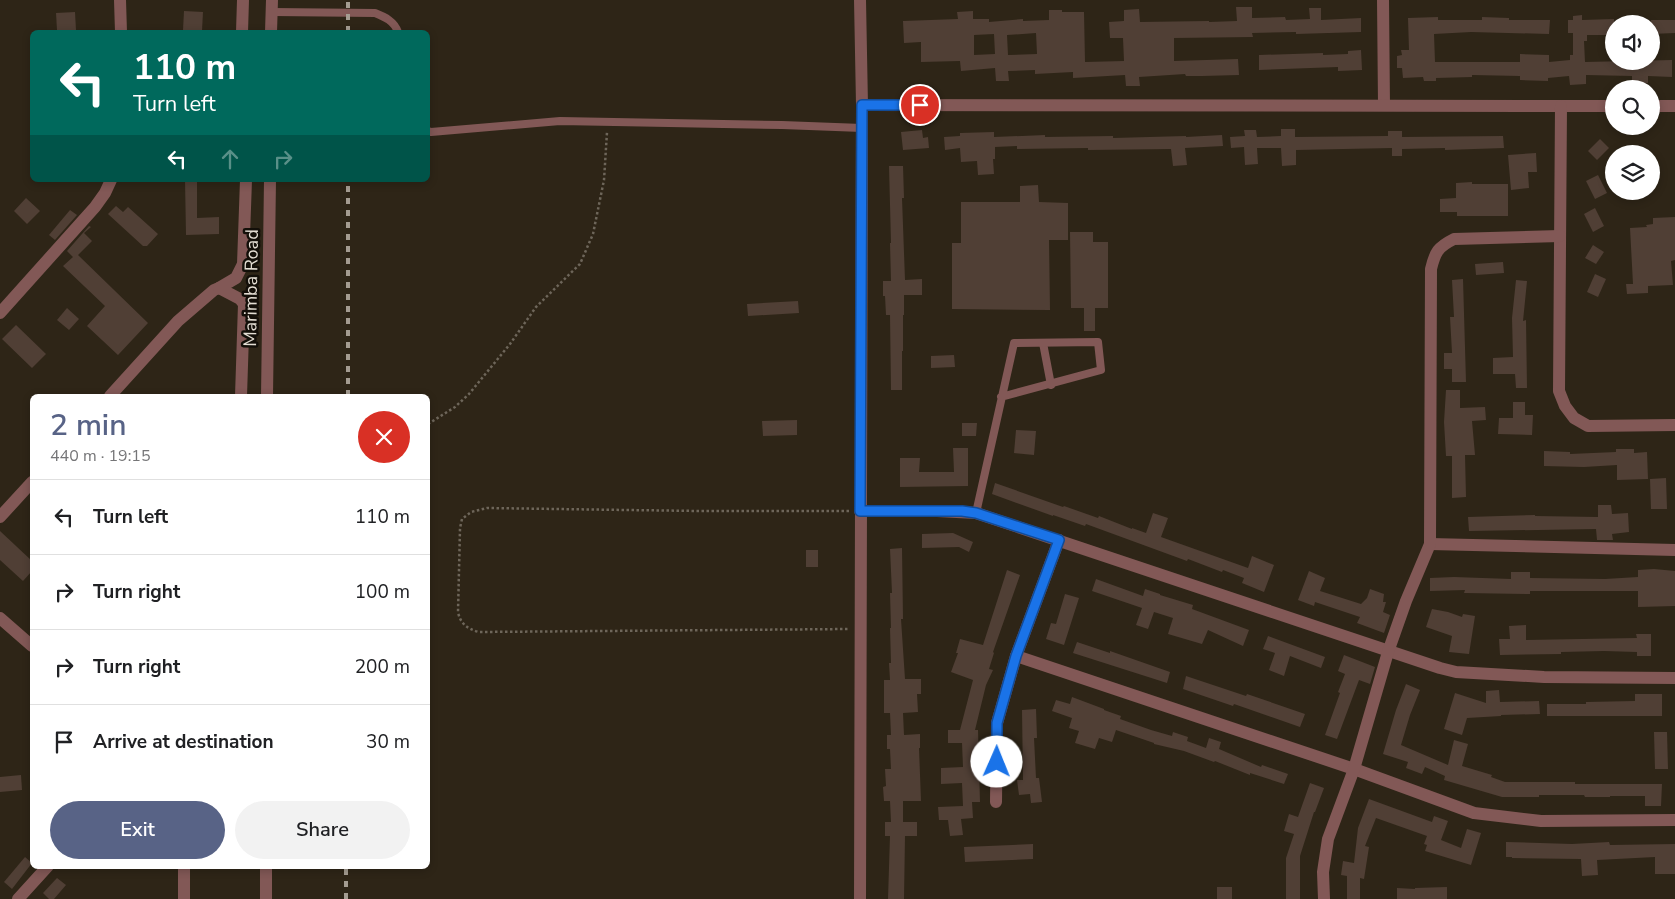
<!DOCTYPE html>
<meta charset="utf-8">
<style>
:root{--surface:#fff;--page:#f2f2f2;--text:#202124;--muted:#757577;--line:#e0e0e0;--accent:#586386}
body{margin:0;font-family:"Nunito Sans",sans-serif;background:var(--page);color:var(--text);height:100vh;display:flex;flex-direction:column;font-size:19px;white-space:nowrap}
*{box-sizing:border-box;margin:0}
p{font-size:16px;color:var(--muted)}
.icon{flex:none;width:28px;height:28px;fill:none;stroke:currentColor;stroke-width:2;stroke-linecap:round;stroke-linejoin:round}
.map{position:relative;flex:1;overflow:hidden}
.sheet{position:absolute;left:30px;top:394px;width:400px;height:475px;display:flex;flex-direction:column;background:var(--surface);border-radius:8px;box-shadow:0 2px 8px #0003}
.sheet>*{flex:none}
.guide{position:absolute;left:30px;top:30px;width:400px;height:152px;border-radius:8px;box-shadow:0 2px 8px #0003;background:#00695c;color:#fff;overflow:hidden}
.buttons{position:absolute;left:1605px;top:15px;display:grid;gap:10px}
.buttons a{display:grid;place-items:center;width:55px;height:55px;border-radius:50%;background:var(--surface);box-shadow:0 2px 8px #0003;font-size:25px}
.pin{position:absolute;display:grid;place-items:center;width:42px;height:42px;color:#fff;margin:-21px;border:2px solid #fff;border-radius:50%;box-shadow:0 1px 5px #0007}
.me{position:absolute;width:55px;margin:-28px;rotate:1deg;stroke-linejoin:round;filter:drop-shadow(0 0 4px #0008)}
.turn{display:flex;align-items:center;gap:18px;height:105px;padding:0 20px;font-size:22px}
.turn .icon{width:65px;height:65px;stroke-width:2.5}
.turn b{display:block;font-size:35px;line-height:42px}
.lanes{display:flex;align-items:center;height:48px;padding:0 20px;background:#0003;justify-content:center;gap:25px;direction:ltr}
.lanes .off{opacity:.35}
.round{display:grid;place-items:center;flex:none;width:52px;height:52px;border-radius:26px;background:var(--page)}
.head{display:flex;align-items:center;justify-content:space-between;height:85px;padding:0 20px}
h1{font-size:30px;font-weight:600;line-height:38px;color:var(--accent)}
.button{display:flex;gap:10px;margin-top:auto;padding:10px 20px}
.button a{flex:1;height:58px;border-radius:30px;background:var(--accent);color:#fff;font-size:20px;font-weight:600;line-height:58px;text-align:center}
.button a+a{background:var(--page);color:var(--text)}
ul{padding:0;list-style:none}
li{display:flex;align-items:center;gap:15px;height:75px;padding:0 20px;border-top:1px solid var(--line)}
li div{flex:1}
li b{display:block;font-size:19px}
li em{font-style:normal}
.map>svg:first-child{display:block}
</style>
<div class="map">
<svg width="1675" height="899" viewBox="0 0 1675 899">
<rect width="100%" height="100%" fill="#2e2517"/>
<!-- building -->
<g fill="#503f35" fill-rule="evenodd">
<path d="M1236 7H1252V18L1285 17 1286 20 1310 19 1309 8H1321V20L1361 18V32L1296 34V32L1252 33 1253 37 1174 38V61L1238 59 1239 75 1202 76H1186L1185 74 1139 77 1140 86H1126L1125 75 1073 78V72L1035 74V70L1008 71 1009 81H996L995 68 961 71 960 61 921 62V42L904 43 903 21 958 19 957 12 973 11V19H989V22L1023 19V21L1049 20V10H1062V12H1084L1085 62 1124 61 1123 38H1110L1109 22 1124 21V10L1139 9 1140 22 1209 21V22L1237 21ZM1036 33 1037 54 1008 55 1007 35ZM994 34 995 54 974 55V35Z"/>
<polygon points="184,11 203,12 202,31 183,30"/>
<polygon points="75,12 76,30 57,30 56,13"/>
<polygon points="1582,15 1582,20 1614,19 1614,35 1587,35 1587,41 1584,41 1585,62 1672,60 1672,77 1648,76 1648,83 1632,83 1632,76 1586,75 1586,84 1570,85 1569,76 1548,78 1548,81 1520,80 1520,76 1472,75 1472,77 1436,78 1436,81 1424,81 1423,77 1403,78 1402,68 1397,68 1397,56 1402,55 1401,50 1409,50 1408,18 1438,17 1438,20 1482,20 1482,17 1509,18 1509,20 1550,20 1549,34 1471,32 1434,34 1435,62 1520,62 1520,54 1549,55 1549,62 1570,60 1570,55 1573,55 1573,33 1568,33 1568,20 1573,20 1573,16"/>
<polygon points="1651,20 1675,20 1675,33 1651,34"/>
<polygon points="1361,50 1362,70 1338,71 1338,67 1259,70 1259,55 1323,53 1323,55 1348,54 1348,51"/>
<polygon points="1281,129 1295,129 1295,137 1388,136 1388,131 1402,131 1402,137 1503,136 1504,148 1445,150 1445,148 1402,149 1402,156 1392,156 1392,148 1296,150 1296,165 1282,166 1281,148 1257,148 1258,164 1245,165 1244,147 1231,148 1230,137 1245,136 1244,130 1256,130 1257,137 1281,136"/>
<polygon points="922,130 923,138 928,137 929,148 903,150 901,132"/>
<polygon points="994,132 994,137 1045,135 1045,137 1113,136 1113,138 1186,136 1186,137 1222,135 1223,146 1185,148 1187,165 1173,166 1171,149 1088,150 1088,148 1017,149 1017,146 995,147 995,159 993,159 994,174 978,175 977,161 961,162 960,148 945,150 944,137 960,136 960,133"/>
<polygon points="1600,139 1609,148 1597,160 1588,151"/>
<polygon points="1536,153 1537,172 1528,172 1529,188 1511,190 1508,155"/>
<polygon points="889,166 903,166 904,198 902,198 905,280 922,279 922,295 904,295 904,315 903,315 903,351 902,351 902,390 891,390 890,315 886,315 885,296 883,296 883,281 891,281 890,243 891,243"/>
<polygon points="1598,175 1607,193 1595,199 1586,181"/>
<polygon points="185,180 197,180 197,218 219,217 219,234 186,235"/>
<polygon points="1472,182 1472,184 1508,184 1508,216 1457,216 1457,212 1440,212 1440,199 1456,198 1456,183"/>
<polygon points="1038,185 1039,202 1068,203 1068,240 1049,240 1050,310 952,309 952,243 961,243 961,202 1020,202 1020,186"/>
<polygon points="26,198 40,211 27,224 14,211"/>
<polygon points="116,206 123,212 128,207 158,234 147,246 143,246 108,214"/>
<polygon points="1595,208 1604,226 1593,232 1584,214"/>
<polygon points="70,210 77,215 55,240 49,235"/>
<polygon points="1675,217 1675,260 1671,261 1673,285 1648,286 1648,293 1627,294 1626,284 1633,284 1630,228 1647,227 1646,225 1653,224 1653,218"/>
<polygon points="89,226 91,227 84,233 92,241 78,255 148,323 118,355 87,326 105,306 63,266 73,257 67,251"/>
<polygon points="1070,232 1093,232 1093,242 1108,242 1108,308 1095,308 1095,331 1084,331 1084,308 1071,308"/>
<polygon points="1593,245 1604,252 1596,264 1585,258"/>
<polygon points="1503,262 1504,273 1476,275 1475,264"/>
<polygon points="1595,274 1606,279 1598,297 1587,292"/>
<polygon points="1463,279 1466,382 1452,382 1452,369 1444,369 1444,353 1452,353 1450,317 1454,317 1452,280"/>
<polygon points="1516,280 1527,281 1523,321 1526,320 1527,388 1516,388 1515,374 1493,374 1493,358 1513,357 1512,318"/>
<polygon points="798,301 799,313 748,316 747,304"/>
<polygon points="67,308 79,319 69,330 57,320"/>
<polygon points="16,325 46,354 32,368 2,339"/>
<polygon points="954,355 955,367 931,368 931,356"/>
<polygon points="1446,390 1460,390 1460,408 1485,407 1486,420 1472,421 1475,455 1465,455 1466,497 1452,498 1452,456 1446,456 1444,422"/>
<polygon points="1513,402 1525,402 1525,415 1533,415 1532,435 1498,434 1499,418 1513,418"/>
<polygon points="797,420 797,435 763,436 762,421"/>
<polygon points="962,423 977,423 976,436 962,436"/>
<polygon points="1016,430 1036,431 1034,455 1014,453"/>
<polygon points="953,448 968,448 968,486 900,487 900,458 920,458 919,472 954,472"/>
<polygon points="1616,449 1634,449 1634,453 1647,452 1648,479 1617,480 1617,465 1584,467 1544,466 1544,451 1570,452 1570,454 1616,452"/>
<polygon points="1666,478 1667,509 1651,509 1650,479"/>
<polygon points="995,483 1063,507 1064,506 1098,518 1099,516 1132,529 1132,528 1146,533 1153,513 1168,518 1161,537 1248,568 1252,556 1274,565 1264,592 1242,583 1244,578 1223,570 1222,572 1188,559 1187,561 1086,524 1085,526 1053,515 1053,516 992,494"/>
<polygon points="1598,505 1611,505 1612,514 1628,513 1629,532 1612,534 1613,540 1597,540 1596,529 1469,531 1468,517 1535,515 1535,516 1598,517"/>
<polygon points="0,531 32,561 32,571 23,581 0,560"/>
<polygon points="953,533 973,542 969,552 959,547 922,548 922,534"/>
<polygon points="902,548 903,619 901,619 905,679 921,679 921,694 917,694 918,712 903,713 904,735 920,734 920,748 919,748 921,801 903,801 903,822 917,822 917,836 905,836 904,899 888,899 890,836 885,836 885,822 891,822 890,801 884,801 883,787 886,786 885,769 891,769 890,749 887,749 887,735 891,735 890,713 884,713 884,680 890,680 889,663 891,663 890,628 891,628 890,593 892,593 890,549"/>
<rect x="806" y="550" width="12" height="17"/>
<polygon points="1654,569 1675,571 1675,606 1638,607 1638,591 1530,591 1530,594 1464,593 1465,590 1430,591 1430,578 1454,577 1511,579 1511,572 1530,572 1530,578 1605,579 1638,577 1638,570"/>
<polygon points="1007,570 1020,575 993,652 994,653 989,669 993,670 986,685 975,730 978,730 980,802 972,802 973,818 961,819 963,835 950,836 948,820 939,820 938,807 963,806 962,783 941,784 941,768 963,767 962,743 948,743 948,730 960,730 973,680 951,672 958,653 956,653 960,639 983,645"/>
<polygon points="1309,571 1325,578 1320,591 1361,604 1367,598 1370,589 1384,594 1383,602 1386,602 1383,612 1390,615 1384,633 1357,623 1360,617 1315,602 1314,606 1298,600"/>
<polygon points="1096,579 1143,596 1145,589 1160,594 1160,595 1193,605 1192,609 1249,630 1243,646 1208,630 1202,644 1168,634 1173,618 1154,612 1148,629 1136,625 1142,608 1092,591"/>
<polygon points="1065,594 1079,598 1064,645 1046,639 1051,623 1056,624"/>
<polygon points="1432,609 1448,612 1462,617 1463,614 1475,616 1469,654 1449,652 1452,636 1426,627"/>
<polygon points="1526,625 1526,640 1637,638 1636,634 1651,634 1651,656 1637,656 1637,652 1604,651 1561,652 1561,654 1500,655 1499,639 1510,639 1509,626"/>
<polygon points="1268,636 1325,657 1321,668 1290,656 1284,676 1269,670 1275,653 1263,649"/>
<polygon points="1077,642 1110,653 1110,651 1170,672 1167,683 1073,653"/>
<polygon points="1344,655 1375,667 1370,684 1359,680 1337,739 1325,735 1340,693 1338,692 1345,674 1338,671"/>
<polygon points="1186,676 1246,696 1247,694 1305,714 1300,727 1234,704 1233,706 1183,689"/>
<polygon points="1406,684 1420,690 1410,715 1401,745 1448,765 1454,740 1468,744 1462,766 1492,775 1491,777 1505,782 1575,782 1575,784 1662,784 1661,806 1645,806 1645,796 1610,796 1610,797 1585,797 1584,795 1539,795 1539,797 1502,797 1444,780 1445,776 1425,767 1422,774 1406,768 1408,762 1383,754 1396,710"/>
<polygon points="1499,690 1500,702 1539,701 1540,714 1501,715 1501,716 1467,718 1462,735 1444,729 1455,693 1486,703 1486,691"/>
<polygon points="1635,694 1662,694 1662,716 1547,716 1547,704 1586,704 1586,702 1635,701"/>
<polygon points="1072,697 1104,709 1104,710 1121,716 1120,719 1151,730 1172,736 1173,732 1188,737 1187,741 1206,748 1209,738 1221,742 1219,749 1261,767 1262,765 1288,774 1284,784 1250,773 1250,775 1215,761 1214,762 1184,751 1154,744 1154,743 1116,730 1112,742 1099,738 1095,749 1075,743 1079,731 1069,728 1072,718 1052,711 1056,700 1070,704"/>
<polygon points="1036,709 1037,738 1034,738 1036,778 1039,778 1042,802 1031,803 1030,794 1019,795 1017,780 1023,780 1022,710"/>
<polygon points="1654,732 1667,732 1668,769 1655,769"/>
<polygon points="21,775 22,790 0,792 0,777"/>
<polygon points="1310,783 1324,788 1315,812 1314,812 1300,856 1300,899 1286,899 1286,858 1294,834 1284,831 1289,814 1298,817"/>
<polygon points="1369,799 1432,822 1434,816 1448,821 1441,840 1461,848 1467,829 1481,833 1471,865 1425,851 1427,845 1424,844 1427,836 1376,818 1365,846 1369,847 1364,879 1360,878 1360,899 1347,899 1347,876 1341,875 1343,861 1354,863 1358,828"/>
<polygon points="1506,842 1572,844 1609,842 1610,845 1675,844 1675,874 1655,874 1655,857 1597,860 1598,875 1582,876 1581,859 1512,858 1512,857 1506,857"/>
<polygon points="1033,844 1033,859 965,862 964,847"/>
<polygon points="25,857 32,863 12,889 4,882"/>
<polygon points="57,878 66,885 54,899 49,899 43,893"/>
<rect x="1217" y="887" width="15" height="12"/>
<polygon points="1447,887 1447,899 1397,899 1397,888 1415,889 1415,888"/>
</g>
<g fill="none" stroke-linecap="round" stroke-linejoin="round">
<!-- path -->
<g stroke="#6e665a" stroke-width="2.5" stroke-dasharray="2.5 2.5" stroke-linecap="butt">
<polyline points="428,424 455,407 469,394 510,344 536,307 580,264 593,234 604,180 607,132"/>
<path d="M849 511H698L487 508 471 512 462 519 460 528 458 612C460 623 467 629 479 632L849 629"/>
</g>
<!-- service -->
<g stroke="#825856" stroke-width="8">
<path d="M272 12 375 13C385 17 394 21 398 32"/>
<polyline points="428,131 431,132 560,121 782,125 862,128"/>
<polyline points="1043,343 1051,385"/>
<polyline points="976,513 1014,343 1098,342 1101,370 1001,397"/>
</g>
<!-- minor -->
<g stroke="#825856" stroke-width="12">
<polyline points="120,0 121,32"/>
<polyline points="1383,0 1384,105"/>
<polyline points="242,32 243,0"/>
<polyline points="862,105 1614,106"/>
<polyline points="1561,106 1559,391 1565,406 1574,418 1588,426 1675,425"/>
<polyline points="1651,106 1675,106"/>
<polyline points="0,313 95,207 105,193 111,180"/>
<polyline points="110,396 178,321 214,290 219,288"/>
<polyline points="241,396 244,304 240,299 219,288 236,278 243,264 246,180"/>
<polyline points="860,511 937,511 976,513 1440,668 1456,672 1544,677 1675,678"/>
<polyline points="0,517 32,482"/>
<polyline points="1430,544 1675,550"/>
<polyline points="0,618 32,646"/>
<polyline points="1016,656 1354,769 1474,813 1541,821 1675,820"/>
<polyline points="996,802 997,723 1016,656 1059,540"/>
<polyline points="184,866 184,899"/>
<polyline points="18,899 48,866"/>
<path d="M1324 899 1323 872 1328 839 1354 769 1388 652 1406 601 1430 544 1431 269C1435 252 1438 247 1454 239L1560 236"/>
</g>
<!-- tertiary -->
<g stroke="#825856" stroke-width="12">
<polyline points="860,0 862,105 860,899"/>
<polyline points="271,32 272,0"/>
<polyline points="267,396 270,180"/>
<polyline points="266,899 266,866"/>
</g>
<!-- rail -->
<g stroke="#a49c91" stroke-width="4" stroke-dasharray="6 6" stroke-linecap="butt">
<polyline points="348,32 348,0"/>
<polyline points="348,396 348,180"/>
<polyline points="346,899 346,866"/>
</g>
</g>
<g fill="none" stroke-linecap="round" stroke-linejoin="round">
<!-- route casing -->
<g stroke="#114b97" stroke-width="12">
<polyline id="route" points="920,105 862,105 860,511 962,511 976,513 1059,540 1016,656 997,723 997,762"/>
</g>
<!-- route -->
<use href="#route" stroke="#1a73e8" stroke-width="9"/>
</g>
<g text-anchor="middle" dominant-baseline="central" stroke-width="5" stroke-linejoin="round" paint-order="stroke">
<!-- street labels -->
<g font-size="18" fill="#e4ded4" stroke="#130f09">
<text transform="translate(251 288) rotate(-89)">Marimba Road</text>
</g>
</g>
</svg>
<div class="buttons">
<a><svg class="icon" aria-label="sound" viewBox="0 0 24 24"><path d="M4 9h4l5-4v14l-5-4H4zM17 9q2 3 0 6"/></svg></a>
<a><svg class="icon" aria-label="search" viewBox="0 0 24 24"><circle cx="10" cy="10" r="6"/><path d="M15 15l6 6"/></svg></a>
<a><svg class="icon" aria-label="layers" viewBox="0 0 24 24"><path d="M12 4l9 5-9 5-9-5zM3 14l9 5 9-5"/></svg></a>
</div>
<div class="pin" style="left:920px;top:105px;background:#d93025"><svg class="icon" aria-label="arrive" viewBox="0 0 24 24"><path d="M6 21V4h12l-3 4 3 4H6"/></svg></div>
<svg class="me" style="left:997px;top:762px" viewBox="-20 -20 40 40"><circle r="19" fill="#fff"/><path d="M0-13L10 11 0 6-10 11z" fill="#1a73e8"/></svg>
<div class="guide">
<div class="turn"><svg class="icon" aria-label="left" viewBox="0 0 24 24"><path d="M17 20v-9H6M10 6l-5 5 5 5"/></svg><div><b>110 m</b>Turn left</div></div>
<div class="lanes"><svg class="icon" aria-label="left" viewBox="0 0 24 24"><path d="M17 20v-9H6M10 6l-5 5 5 5"/></svg><svg class="icon off" aria-label="ahead" viewBox="0 0 24 24"><path d="M12 20V5M6 11l6-6 6 6"/></svg><svg class="icon off" aria-label="right" viewBox="0 0 24 24"><path d="M7 20v-9h11M14 6l5 5-5 5"/></svg></div>
</div>
<section class="sheet">
<div class="head"><div><h1>2 min</h1><p>440 m · 19:15</p></div><a class="round" style="background:#d93025;color:#fff"><svg class="icon" aria-label="close" viewBox="0 0 24 24"><path d="M6 6l12 12M18 6L6 18"/></svg></a></div>
<ul>
<li><svg class="icon" aria-label="left" viewBox="0 0 24 24"><path d="M17 20v-9H6M10 6l-5 5 5 5"/></svg><div><b>Turn left</b></div><em>110 m</em></li>
<li><svg class="icon" aria-label="right" viewBox="0 0 24 24"><path d="M7 20v-9h11M14 6l5 5-5 5"/></svg><div><b>Turn right</b></div><em>100 m</em></li>
<li><svg class="icon" aria-label="right" viewBox="0 0 24 24"><path d="M7 20v-9h11M14 6l5 5-5 5"/></svg><div><b>Turn right</b></div><em>200 m</em></li>
<li><svg class="icon" aria-label="arrive" viewBox="0 0 24 24"><path d="M6 21V4h12l-3 4 3 4H6"/></svg><div><b>Arrive at destination</b></div><em>30 m</em></li>
</ul>
<div class="button"><a>Exit</a><a>Share</a></div>
</section>
</div>
